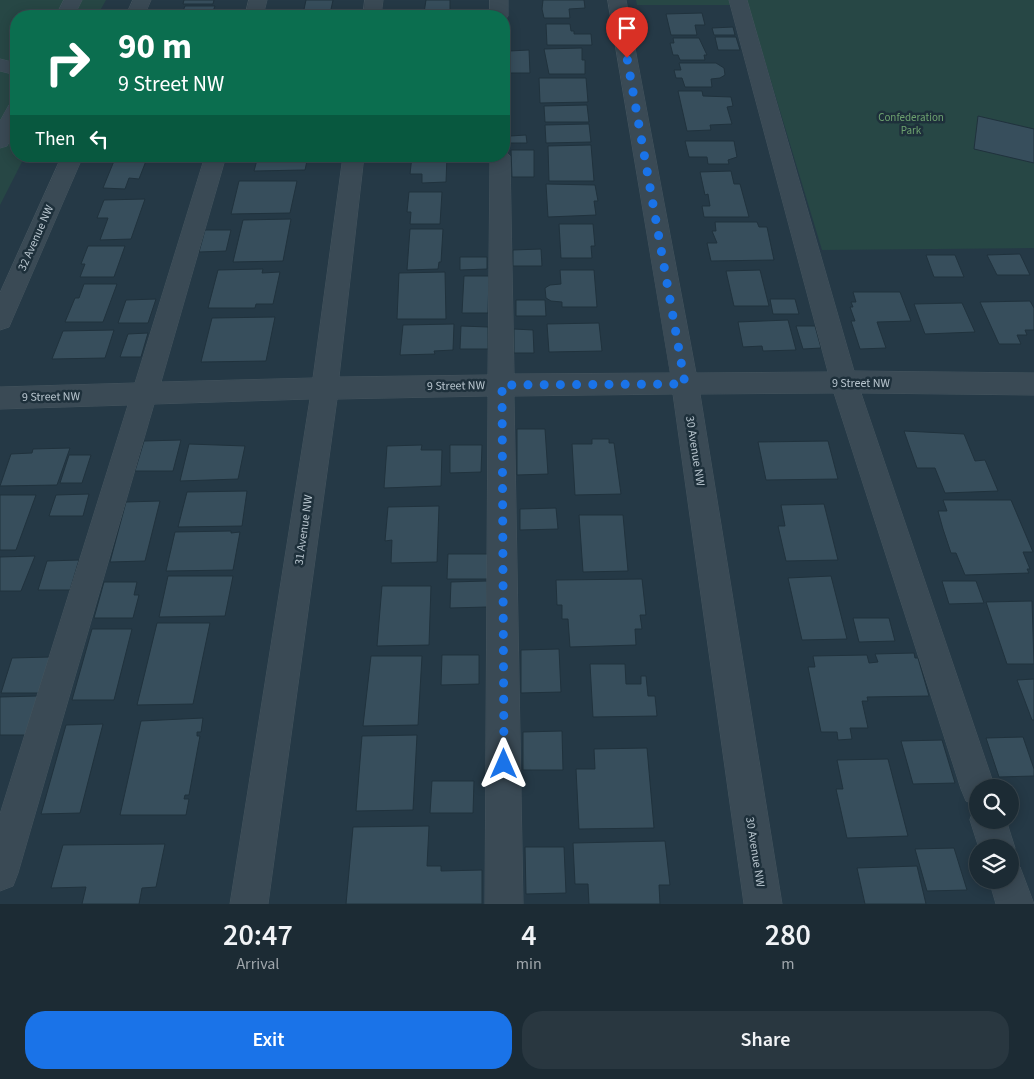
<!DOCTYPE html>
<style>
:root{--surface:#1c2b34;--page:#293740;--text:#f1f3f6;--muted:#a0a7ac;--line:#3a474f;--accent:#1a73e8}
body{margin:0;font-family:"Source Sans 3",sans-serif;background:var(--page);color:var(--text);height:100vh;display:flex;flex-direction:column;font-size:19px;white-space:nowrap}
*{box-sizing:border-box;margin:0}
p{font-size:16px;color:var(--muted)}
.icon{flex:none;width:28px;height:28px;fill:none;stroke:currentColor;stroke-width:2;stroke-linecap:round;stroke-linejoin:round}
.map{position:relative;height:904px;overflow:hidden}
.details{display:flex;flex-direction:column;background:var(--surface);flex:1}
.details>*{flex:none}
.guide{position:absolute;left:10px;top:10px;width:500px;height:152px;border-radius:20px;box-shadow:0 2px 12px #0003,0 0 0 1px var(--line);background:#0b6e4f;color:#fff;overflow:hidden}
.tools{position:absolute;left:969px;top:779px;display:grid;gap:10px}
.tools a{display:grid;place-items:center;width:50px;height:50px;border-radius:50%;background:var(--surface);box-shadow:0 2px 12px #0003,0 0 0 1px var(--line);font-size:25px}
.pin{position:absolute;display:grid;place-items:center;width:42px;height:42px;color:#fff;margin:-51px -21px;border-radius:50% 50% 50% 0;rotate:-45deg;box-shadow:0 0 5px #0007}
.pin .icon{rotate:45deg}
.me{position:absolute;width:55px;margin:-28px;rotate:0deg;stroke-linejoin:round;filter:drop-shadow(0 0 4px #0008)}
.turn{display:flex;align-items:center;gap:18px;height:105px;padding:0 25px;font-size:22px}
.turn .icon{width:65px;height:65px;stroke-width:2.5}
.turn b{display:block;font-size:35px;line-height:42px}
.then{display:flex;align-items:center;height:48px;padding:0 25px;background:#0003;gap:10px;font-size:19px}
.eta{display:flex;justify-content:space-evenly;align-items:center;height:85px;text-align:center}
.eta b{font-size:30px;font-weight:600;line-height:35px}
.action{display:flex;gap:10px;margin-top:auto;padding:10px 25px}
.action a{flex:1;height:58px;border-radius:20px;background:var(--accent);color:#fff;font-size:20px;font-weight:600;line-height:58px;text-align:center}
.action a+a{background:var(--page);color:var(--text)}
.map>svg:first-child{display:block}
</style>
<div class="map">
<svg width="1034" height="904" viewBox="0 0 1034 904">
<rect width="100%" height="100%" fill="#253946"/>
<!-- green -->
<g fill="#274745">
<polygon points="0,0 106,0 97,16 16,16 16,156 25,156 0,205"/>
<polygon points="636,0 1034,0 1034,248 822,250 748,5 637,5"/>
</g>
<!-- building -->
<g fill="#374e5c" stroke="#20323d">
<polygon points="184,0 214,0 213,4 183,4"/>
<polygon points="306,0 333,0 330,14 303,14"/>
<polygon points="426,0 450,0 450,13 424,13"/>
<polygon points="543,0 584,0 585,8 569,9 570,18 544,18 542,9"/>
<polygon points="185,6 215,6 211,16 181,16"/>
<polygon points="702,13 705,25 695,25 697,35 671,35 666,14"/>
<polygon points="546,24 570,24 571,31 574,31 574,34 591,34 592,45 547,45"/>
<polygon points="733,27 735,35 714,35 712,28"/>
<polygon points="715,37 736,37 740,50 718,50"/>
<polygon points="673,38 699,38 707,55 704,55 705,60 680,60 678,55 673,55 670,43 674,43"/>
<polygon points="582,48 582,60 585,60 585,74 549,74 544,49"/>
<polygon points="529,50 530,73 509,73 509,51"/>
<polygon points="679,63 716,63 724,68 725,75 720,78 711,79 712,87 685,87 682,78 676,78 674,70 681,70"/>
<polygon points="539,78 586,78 588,102 540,103"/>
<polygon points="678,91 702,91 703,96 731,97 733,106 727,107 732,124 710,125 711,130 687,131"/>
<polygon points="587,105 589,122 545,122 544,106"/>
<polygon points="978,116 1034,129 1034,163 974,149"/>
<polygon points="589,124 591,142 546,143 545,125"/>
<polygon points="526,135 527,143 510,143 510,136"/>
<polygon points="685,141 734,141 737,157 728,160 729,164 708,164 707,157 689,157"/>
<polygon points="591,145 594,181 549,181 548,146"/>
<polygon points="511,150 534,150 534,177 512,177"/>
<polygon points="258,156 308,156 305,170 254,171"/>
<polygon points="412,156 447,156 446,182 422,183 422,174 410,174"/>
<polygon points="114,161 146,161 139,179 129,178 125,189 103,188"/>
<polygon points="731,171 734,184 740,184 749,217 704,217 702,206 710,206 708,194 705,195 700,172"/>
<polygon points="239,181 297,181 290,213 231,214"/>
<polygon points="546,184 595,185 598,201 594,201 596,215 548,217"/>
<polygon points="409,192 442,192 440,224 410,224 411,212 407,212"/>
<polygon points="145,199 131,239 100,240 108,218 97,218 104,200"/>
<polygon points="291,219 283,261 233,262 243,220"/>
<polygon points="715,222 757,222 759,227 767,227 774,260 711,261 707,243 717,243 712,231 716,231"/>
<polygon points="559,224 593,224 595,246 591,246 592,258 561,258"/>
<polygon points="410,229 443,229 441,262 439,262 438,269 407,270"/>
<polygon points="205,230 231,230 226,251 199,252"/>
<polygon points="88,246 125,246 114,277 80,277 85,264 81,264"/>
<polygon points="541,249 542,266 513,266 513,250"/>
<polygon points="1020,254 1030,275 997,275 987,255"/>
<polygon points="926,255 955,255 964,277 934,277"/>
<polygon points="460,257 487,257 487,269 460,270"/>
<polygon points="263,269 262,273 280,272 273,304 256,304 255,308 208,308 218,270"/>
<polygon points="560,270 594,270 597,307 562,307 562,302 551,301 546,298 545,288 550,285 561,284"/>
<polygon points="760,270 769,306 734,306 726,271"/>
<polygon points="445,272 446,319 397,319 399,273"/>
<polygon points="464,276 489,276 488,313 462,313"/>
<polygon points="84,284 117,284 103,322 65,322 75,298 79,298"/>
<polygon points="853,292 900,292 911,321 877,322 886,348 860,349 851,321 855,321 850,307 853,307 851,302 856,302"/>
<polygon points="156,299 148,323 118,323 126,300"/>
<polygon points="770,299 795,299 799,314 773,314"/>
<polygon points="516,300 545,300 546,316 516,316"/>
<polygon points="1030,301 1034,308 1034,330 1025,330 1027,335 1017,335 1021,344 999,344 980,302"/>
<polygon points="962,303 975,332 925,334 914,304"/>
<polygon points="275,317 266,361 201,362 212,318"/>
<polygon points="788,320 796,350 763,351 762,346 743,347 738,322"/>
<polygon points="599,323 602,351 549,352 547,324"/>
<polygon points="454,324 453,350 434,351 435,354 400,355 403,325"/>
<polygon points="461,326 488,327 488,349 460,349"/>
<polygon points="796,326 815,326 821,348 803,349"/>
<polygon points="514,329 533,330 534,353 514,353"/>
<polygon points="114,330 105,358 52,359 63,331"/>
<polygon points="148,333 141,357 120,357 128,334"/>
<polygon points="517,429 545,429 548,474 517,475"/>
<polygon points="904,431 964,434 975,461 985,460 998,491 945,493 935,468 917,468"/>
<polygon points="592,439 609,439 609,443 614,443 621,494 575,495 572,444 592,444"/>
<polygon points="181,440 173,471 135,471 144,441"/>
<polygon points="828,441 838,479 766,480 758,442"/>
<polygon points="189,444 245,446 238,479 180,481"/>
<polygon points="422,445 421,450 442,450 441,486 384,488 387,446"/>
<polygon points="450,445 482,445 481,472 450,473"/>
<polygon points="70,448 57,485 0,486 11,454 32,453 33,449"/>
<polygon points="69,455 91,455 82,483 60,483"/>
<polygon points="247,491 242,526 178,527 187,492"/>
<polygon points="89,494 83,516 49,516 56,495"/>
<polygon points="0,495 36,495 16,550 0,550"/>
<polygon points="943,500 1011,500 1033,552 1023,552 1030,569 1027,569 1029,573 965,575 956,553 951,553 943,529 938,511 947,511"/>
<polygon points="160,501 145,561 110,562 126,502"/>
<polygon points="824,504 838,560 786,561 778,526 785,526 781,505"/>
<polygon points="439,506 437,562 391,563 392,540 385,541 388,507"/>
<polygon points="556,508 558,529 520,530 520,509"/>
<polygon points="579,515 623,515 628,571 583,572"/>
<polygon points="231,531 231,533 240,532 233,570 166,571 175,532"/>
<polygon points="448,554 488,554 488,579 447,579"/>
<polygon points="35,556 21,591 0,591 0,557"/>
<polygon points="79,560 70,590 38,590 47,561"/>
<polygon points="168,576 233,576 225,616 159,617"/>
<polygon points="831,576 847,639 802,640 788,578"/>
<polygon points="642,579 646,615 640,615 642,629 635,629 636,645 570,647 568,619 562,619 562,605 557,605 556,580"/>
<polygon points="487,581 487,607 450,608 451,582"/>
<polygon points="942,581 976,581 984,603 949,604"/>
<polygon points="104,582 137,582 134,595 139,595 133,618 94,618"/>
<polygon points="382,586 431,586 429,645 377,646"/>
<polygon points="1032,601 1034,664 1007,664 986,602"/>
<polygon points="853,618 889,618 895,641 859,642"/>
<polygon points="157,623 210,623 193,704 137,705"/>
<polygon points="92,629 132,629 114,700 72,700"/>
<polygon points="559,649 561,692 521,693 521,650"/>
<polygon points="914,653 915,658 918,658 929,696 867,697 868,701 862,701 868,728 850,728 852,739 838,740 837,732 821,732 808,667 815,667 813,656 867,655 869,663 878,662 875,654"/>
<polygon points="442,655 479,655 479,684 441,685"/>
<polygon points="371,656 422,656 418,725 363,726"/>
<polygon points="50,657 39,693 1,693 12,658"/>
<polygon points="590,664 625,664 626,684 641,684 641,676 646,676 648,696 655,696 657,716 593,717"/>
<polygon points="1034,679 1034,720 1032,720 1017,680"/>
<polygon points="38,696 26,735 0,735 0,697"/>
<polygon points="203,718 201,732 197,732 197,736 200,736 189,795 185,795 184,799 189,799 186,815 120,815 141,721"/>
<polygon points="103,724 80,813 41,814 66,725"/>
<polygon points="562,731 563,770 523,770 523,732"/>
<polygon points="417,735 413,810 356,811 362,736"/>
<polygon points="1023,737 1034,769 1034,776 999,777 986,738"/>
<polygon points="942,740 955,783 913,784 901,741"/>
<polygon points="647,748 654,828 579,829 576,769 595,769 594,749"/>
<polygon points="888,759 908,836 847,838 836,789 843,789 837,760"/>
<polygon points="432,781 474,781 473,813 430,813"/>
<polygon points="429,826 427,866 441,866 441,871 482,870 482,904 346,904 353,827"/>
<polygon points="665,841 670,885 659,885 660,904 589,904 588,884 575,884 573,843"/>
<polygon points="165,844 156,887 142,888 139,904 82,904 86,887 51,888 63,845"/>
<polygon points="525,847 564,847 566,893 526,894"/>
<polygon points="954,848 967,890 927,891 915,849"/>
<polygon points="917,866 926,904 865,904 857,868"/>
</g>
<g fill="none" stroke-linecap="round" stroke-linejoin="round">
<!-- minor casing -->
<g stroke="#44545e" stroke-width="1">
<g id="minor">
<polygon points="64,0 82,0 74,16 56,16"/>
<polygon points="133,0 151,0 144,16 126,16"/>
<polygon points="249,0 267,0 263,16 245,16"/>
<polygon points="365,0 383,0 381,16 363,16"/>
<polygon points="490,0 508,0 508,16 505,20 504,16 490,16"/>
<polygon points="608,0 626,0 696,373 828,372 729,0 747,0 854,371 1034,373 1034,395 861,393 995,788 978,788 978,806 966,801 961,789 834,393 700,394 782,904 744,904 673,394 514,396 523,904 485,904 488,396 337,399 268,904 230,904 310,399 154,404 18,873 13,886 0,891 0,814 128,405 0,409 0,387 135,383 205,156 226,156 161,382 313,378 343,156 364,156 339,377 488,375 490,156 504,156 504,150 510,156 514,374 670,373"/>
<polygon points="0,59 16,63 16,75 0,71"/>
<polygon points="16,103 16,129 7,146 0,148 0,121 9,105"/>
<polygon points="62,156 83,156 12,320 9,327 0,330 0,293"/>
<polygon points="975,807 978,807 978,820 1006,820 1015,848 1010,860 1010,848 979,848 970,820"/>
<polygon points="1010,863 1020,867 1034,904 996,904 989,880 1010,880"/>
</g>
</g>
<!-- minor -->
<use href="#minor" fill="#3a4a55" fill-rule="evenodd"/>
</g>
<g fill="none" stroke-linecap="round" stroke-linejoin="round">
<!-- route -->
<polyline stroke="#1a73e8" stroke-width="9" stroke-dasharray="0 16.2" points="504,764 502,385 685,384 627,58"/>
</g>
<g text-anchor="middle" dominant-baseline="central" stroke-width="5" stroke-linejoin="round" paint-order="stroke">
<!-- far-park labels -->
<g font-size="11" fill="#6da16f" stroke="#1e303b">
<text x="911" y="117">Confederation<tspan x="911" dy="13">Park</tspan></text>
</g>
<!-- street labels -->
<g font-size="12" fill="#b8c5ce" stroke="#1e303b">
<text transform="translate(36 238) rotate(-66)">32 Avenue NW</text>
<text x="861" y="383">9 Street NW</text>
<text transform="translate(456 386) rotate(-1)">9 Street NW</text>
<text transform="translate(51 397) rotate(-1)">9 Street NW</text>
<text transform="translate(695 451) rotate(81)">30 Avenue NW</text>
<text transform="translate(304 530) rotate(-82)">31 Avenue NW</text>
<text transform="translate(755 852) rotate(81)">30 Avenue NW</text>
</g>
</g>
</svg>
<div class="tools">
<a><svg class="icon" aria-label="search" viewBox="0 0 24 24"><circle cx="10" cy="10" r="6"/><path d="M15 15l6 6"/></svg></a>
<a><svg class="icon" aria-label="layers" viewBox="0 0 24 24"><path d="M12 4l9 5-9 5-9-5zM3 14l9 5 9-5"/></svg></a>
</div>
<div class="pin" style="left:627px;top:58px;background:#d93025"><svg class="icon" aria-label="arrive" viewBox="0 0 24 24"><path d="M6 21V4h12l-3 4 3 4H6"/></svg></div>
<svg class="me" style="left:504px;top:764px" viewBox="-20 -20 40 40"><path d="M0-17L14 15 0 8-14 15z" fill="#1a73e8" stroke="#fff" stroke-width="4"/></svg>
<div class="guide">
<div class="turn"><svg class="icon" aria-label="right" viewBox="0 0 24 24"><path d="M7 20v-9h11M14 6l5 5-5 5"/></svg><div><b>90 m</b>9 Street NW</div></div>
<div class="then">Then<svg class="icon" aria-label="left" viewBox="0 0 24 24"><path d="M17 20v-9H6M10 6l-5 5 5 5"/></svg></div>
</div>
</div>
<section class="details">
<div class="eta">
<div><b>20:47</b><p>Arrival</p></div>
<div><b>4</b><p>min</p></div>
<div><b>280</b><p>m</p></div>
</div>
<div class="action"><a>Exit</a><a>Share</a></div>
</section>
